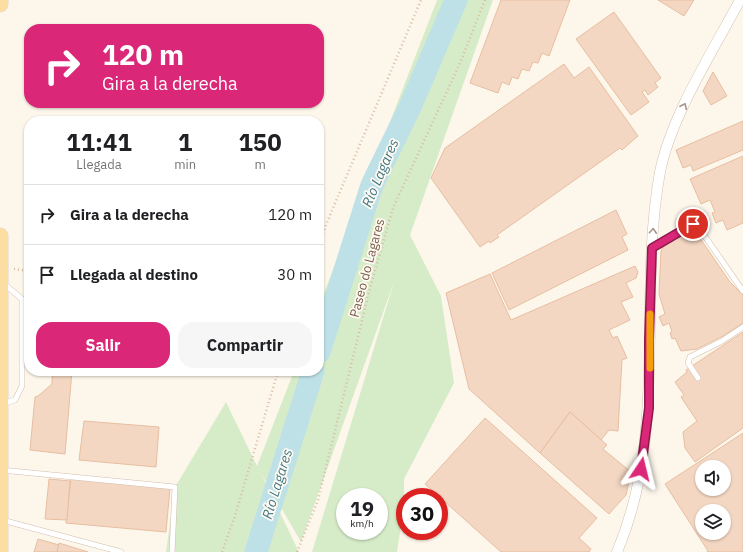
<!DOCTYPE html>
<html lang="es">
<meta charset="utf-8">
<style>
:root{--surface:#fff;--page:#f6f6f6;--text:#202124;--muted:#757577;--line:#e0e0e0;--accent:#db2777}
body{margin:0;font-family:"IBM Plex Sans",sans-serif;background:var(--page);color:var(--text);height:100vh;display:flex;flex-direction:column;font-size:15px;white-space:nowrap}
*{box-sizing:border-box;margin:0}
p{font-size:13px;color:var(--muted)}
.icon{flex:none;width:22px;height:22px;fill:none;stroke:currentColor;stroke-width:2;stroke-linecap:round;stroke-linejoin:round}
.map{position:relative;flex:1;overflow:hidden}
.panel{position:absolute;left:24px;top:116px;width:300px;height:260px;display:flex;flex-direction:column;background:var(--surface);border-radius:16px;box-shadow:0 1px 3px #0004}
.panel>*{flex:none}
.banner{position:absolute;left:24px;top:24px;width:300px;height:84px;border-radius:16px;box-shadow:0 1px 3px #0004;background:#db2777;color:#fff;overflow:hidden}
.buttons{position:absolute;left:695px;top:460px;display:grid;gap:8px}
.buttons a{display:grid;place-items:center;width:36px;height:36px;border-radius:50%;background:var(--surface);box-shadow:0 1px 3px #0004;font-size:20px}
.speed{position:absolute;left:336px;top:488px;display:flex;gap:8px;font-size:20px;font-weight:700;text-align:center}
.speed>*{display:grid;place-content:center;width:52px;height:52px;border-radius:50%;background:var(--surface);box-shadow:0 1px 3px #0004;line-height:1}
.speed small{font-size:10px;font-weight:400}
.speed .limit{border:6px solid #d22;background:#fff;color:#111}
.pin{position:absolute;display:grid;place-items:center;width:34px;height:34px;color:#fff;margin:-17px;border:2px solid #fff;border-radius:50%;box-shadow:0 1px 4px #0007}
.me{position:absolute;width:44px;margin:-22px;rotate:10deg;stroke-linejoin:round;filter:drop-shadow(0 0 3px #0008)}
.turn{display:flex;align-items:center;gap:14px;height:84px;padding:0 12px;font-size:18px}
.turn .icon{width:52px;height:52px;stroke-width:2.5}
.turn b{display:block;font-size:28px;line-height:34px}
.eta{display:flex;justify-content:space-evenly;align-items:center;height:68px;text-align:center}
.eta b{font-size:24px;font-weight:800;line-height:28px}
.primary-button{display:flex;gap:8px;margin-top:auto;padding:8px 12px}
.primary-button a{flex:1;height:46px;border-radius:16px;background:var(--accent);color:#fff;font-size:16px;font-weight:800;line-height:46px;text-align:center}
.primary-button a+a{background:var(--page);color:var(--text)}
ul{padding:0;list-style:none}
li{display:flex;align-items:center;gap:12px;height:60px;padding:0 12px;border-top:1px solid var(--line)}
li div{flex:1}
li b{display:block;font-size:15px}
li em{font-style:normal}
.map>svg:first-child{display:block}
</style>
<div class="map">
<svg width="743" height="552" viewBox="0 0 743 552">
<rect width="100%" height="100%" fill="#fdf7eb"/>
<!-- green -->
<path fill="#d6ecc8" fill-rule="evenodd" d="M437 0H493L410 235 441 296 454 383 404 479V506L397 552H312L394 282 301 542 261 473 299 552H166L175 487 226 402 257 466 294 371H319V306ZM345 497H379V531H345Z"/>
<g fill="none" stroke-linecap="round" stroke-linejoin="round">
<!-- river -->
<g stroke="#bee1e8" stroke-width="23">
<polyline points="319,352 372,185 410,107 456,0"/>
<polyline points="256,552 313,371"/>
</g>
</g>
<!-- building -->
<g fill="#f4d7c2" stroke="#e7bea1" fill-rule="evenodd">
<polygon points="501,0 570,0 549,56 542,53 538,63 533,62 529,71 522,69 518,79 512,77 509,85 502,82 498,93 470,83"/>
<polygon points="658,0 694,0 684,16"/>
<polygon points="614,12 661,78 655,83 658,87 648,95 645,90 642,92 649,102 631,115 576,39"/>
<polygon points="564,64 574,78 589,67 638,136 622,150 620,148 497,235 499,237 490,243 489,241 480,247 431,178 445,148"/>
<polygon points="713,72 727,96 711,105 703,91"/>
<polygon points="743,121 743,150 693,171 691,165 683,168 676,150"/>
<polygon points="743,156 743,223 727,230 723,220 716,223 712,213 715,212 710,200 701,204 690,179"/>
<polygon points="616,210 627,234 622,237 628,250 509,310 492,273"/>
<polygon points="690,229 695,231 730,282 743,295 743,323 723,336 697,349 681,351 675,338 672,339 670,333 672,332 669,323 663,326 659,317 665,314 659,294 661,251 663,247"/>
<polygon points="635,266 638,272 636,278 626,283 633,297 621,302 630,320 609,330 613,338 617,336 627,358 622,360 618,431 609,430 601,440 570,412 540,453 469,389 446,293 490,274 511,320"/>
<rect x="26" y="276" width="3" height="81"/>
<polygon points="743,332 743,428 695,462 685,448 683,432 697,421 681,397 684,395 675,382 687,372 686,370"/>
<polygon points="59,371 72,371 65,454 30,450 35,397 38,396 52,384 52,377"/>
<polygon points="570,412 607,445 603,449 631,472 626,495 609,514 540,453"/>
<polygon points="485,418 597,518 579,538 591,549 589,552 501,552 425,484"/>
<polygon points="84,421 159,427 156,467 79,460"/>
<path d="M743 433V552H707L708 551 665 484ZM702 467H724V489H702ZM702 511H724V533H702Z"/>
<polygon points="71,478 170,488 166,532 66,523"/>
<polygon points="49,479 70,481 67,520 45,519"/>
<polygon points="38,539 59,545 57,552 34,552"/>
<polygon points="59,543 88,552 57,552"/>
</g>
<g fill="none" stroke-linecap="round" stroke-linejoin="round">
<!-- lane casing -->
<g stroke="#d1bfaf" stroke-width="6">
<g id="lane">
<polyline points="652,248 688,225 697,225 743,291"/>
<polyline points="698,378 688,363 690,357 722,341 743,327"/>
<polyline points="2,404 15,400 22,386 22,299 3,283"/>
<polyline points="1,470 175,487 172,552"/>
<polyline points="2,520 121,552"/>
</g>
</g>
<!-- street casing -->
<g stroke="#d1bfaf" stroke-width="11">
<path id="street" d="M617 552C669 430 637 299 660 172 671 116 713 51 740 0"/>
</g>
<!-- primary casing -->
<g stroke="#dcd5d0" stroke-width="17">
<g id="primary">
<polyline points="0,4 0,0"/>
<polyline points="0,236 0,552"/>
</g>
</g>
<!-- path -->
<g stroke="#dabaa4" stroke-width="2.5" stroke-dasharray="1 3" stroke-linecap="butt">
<polyline points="319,245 328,220 421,0"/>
<polyline points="14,269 29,271"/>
<polyline points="222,552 235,516 278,371"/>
<polyline points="297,552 318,500 370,288 393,208 460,63 485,0"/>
</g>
<!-- lane -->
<use href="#lane" stroke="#fff" stroke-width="5"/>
<!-- street -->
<use href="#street" stroke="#fff" stroke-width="10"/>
<!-- primary -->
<use href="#primary" stroke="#fcdea3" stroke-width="16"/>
</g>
<!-- one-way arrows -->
<defs><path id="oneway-chevron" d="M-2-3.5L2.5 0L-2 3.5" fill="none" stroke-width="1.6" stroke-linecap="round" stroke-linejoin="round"/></defs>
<g stroke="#a9968b">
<use href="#oneway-chevron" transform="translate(684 106) rotate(-65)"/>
<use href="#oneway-chevron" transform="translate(653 231) rotate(-86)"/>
</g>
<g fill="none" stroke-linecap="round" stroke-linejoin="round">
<!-- route casing -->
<g stroke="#8e194d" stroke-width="10">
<polyline id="route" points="641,469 649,408 649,340 652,248 693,224"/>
</g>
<!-- route -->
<use href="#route" stroke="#db2777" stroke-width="7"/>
<!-- slow -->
<polyline stroke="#f59e0b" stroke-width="7" points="650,314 650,368"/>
</g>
<g text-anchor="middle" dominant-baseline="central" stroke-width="3.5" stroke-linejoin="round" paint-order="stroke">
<!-- street labels -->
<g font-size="13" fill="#7a5e4c" stroke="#fffaf2">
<text transform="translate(367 268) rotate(-75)">Paseo do Lagares</text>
</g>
<!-- water labels -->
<g font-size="14" font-style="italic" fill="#417987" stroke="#fffaf2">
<text transform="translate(380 173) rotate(-67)">Río Lagares</text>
<text transform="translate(277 484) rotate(-73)">Río Lagares</text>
</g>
</g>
</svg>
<div class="buttons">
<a><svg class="icon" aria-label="sound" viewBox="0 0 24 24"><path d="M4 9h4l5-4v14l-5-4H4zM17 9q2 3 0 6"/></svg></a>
<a><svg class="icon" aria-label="layers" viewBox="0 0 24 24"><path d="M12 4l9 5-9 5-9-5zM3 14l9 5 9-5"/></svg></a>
</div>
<div class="speed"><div>19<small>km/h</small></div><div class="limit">30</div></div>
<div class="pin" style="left:693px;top:224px;background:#d93025"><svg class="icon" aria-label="arrive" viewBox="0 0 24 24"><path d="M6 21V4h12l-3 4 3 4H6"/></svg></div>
<svg class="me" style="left:641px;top:469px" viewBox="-20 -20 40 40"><path d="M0-17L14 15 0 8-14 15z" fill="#db2777" stroke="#fff" stroke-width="4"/></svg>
<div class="banner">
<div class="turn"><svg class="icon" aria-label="right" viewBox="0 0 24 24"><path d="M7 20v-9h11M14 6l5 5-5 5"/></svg><div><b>120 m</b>Gira a la derecha</div></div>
</div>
<section class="panel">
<div class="eta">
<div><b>11:41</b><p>Llegada</p></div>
<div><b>1</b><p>min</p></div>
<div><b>150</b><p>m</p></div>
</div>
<ul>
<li><svg class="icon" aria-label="right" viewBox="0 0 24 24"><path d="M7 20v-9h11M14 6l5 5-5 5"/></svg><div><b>Gira a la derecha</b></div><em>120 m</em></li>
<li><svg class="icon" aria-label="arrive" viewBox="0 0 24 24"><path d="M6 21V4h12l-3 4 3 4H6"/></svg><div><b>Llegada al destino</b></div><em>30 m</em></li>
</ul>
<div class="primary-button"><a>Salir</a><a>Compartir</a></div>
</section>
</div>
